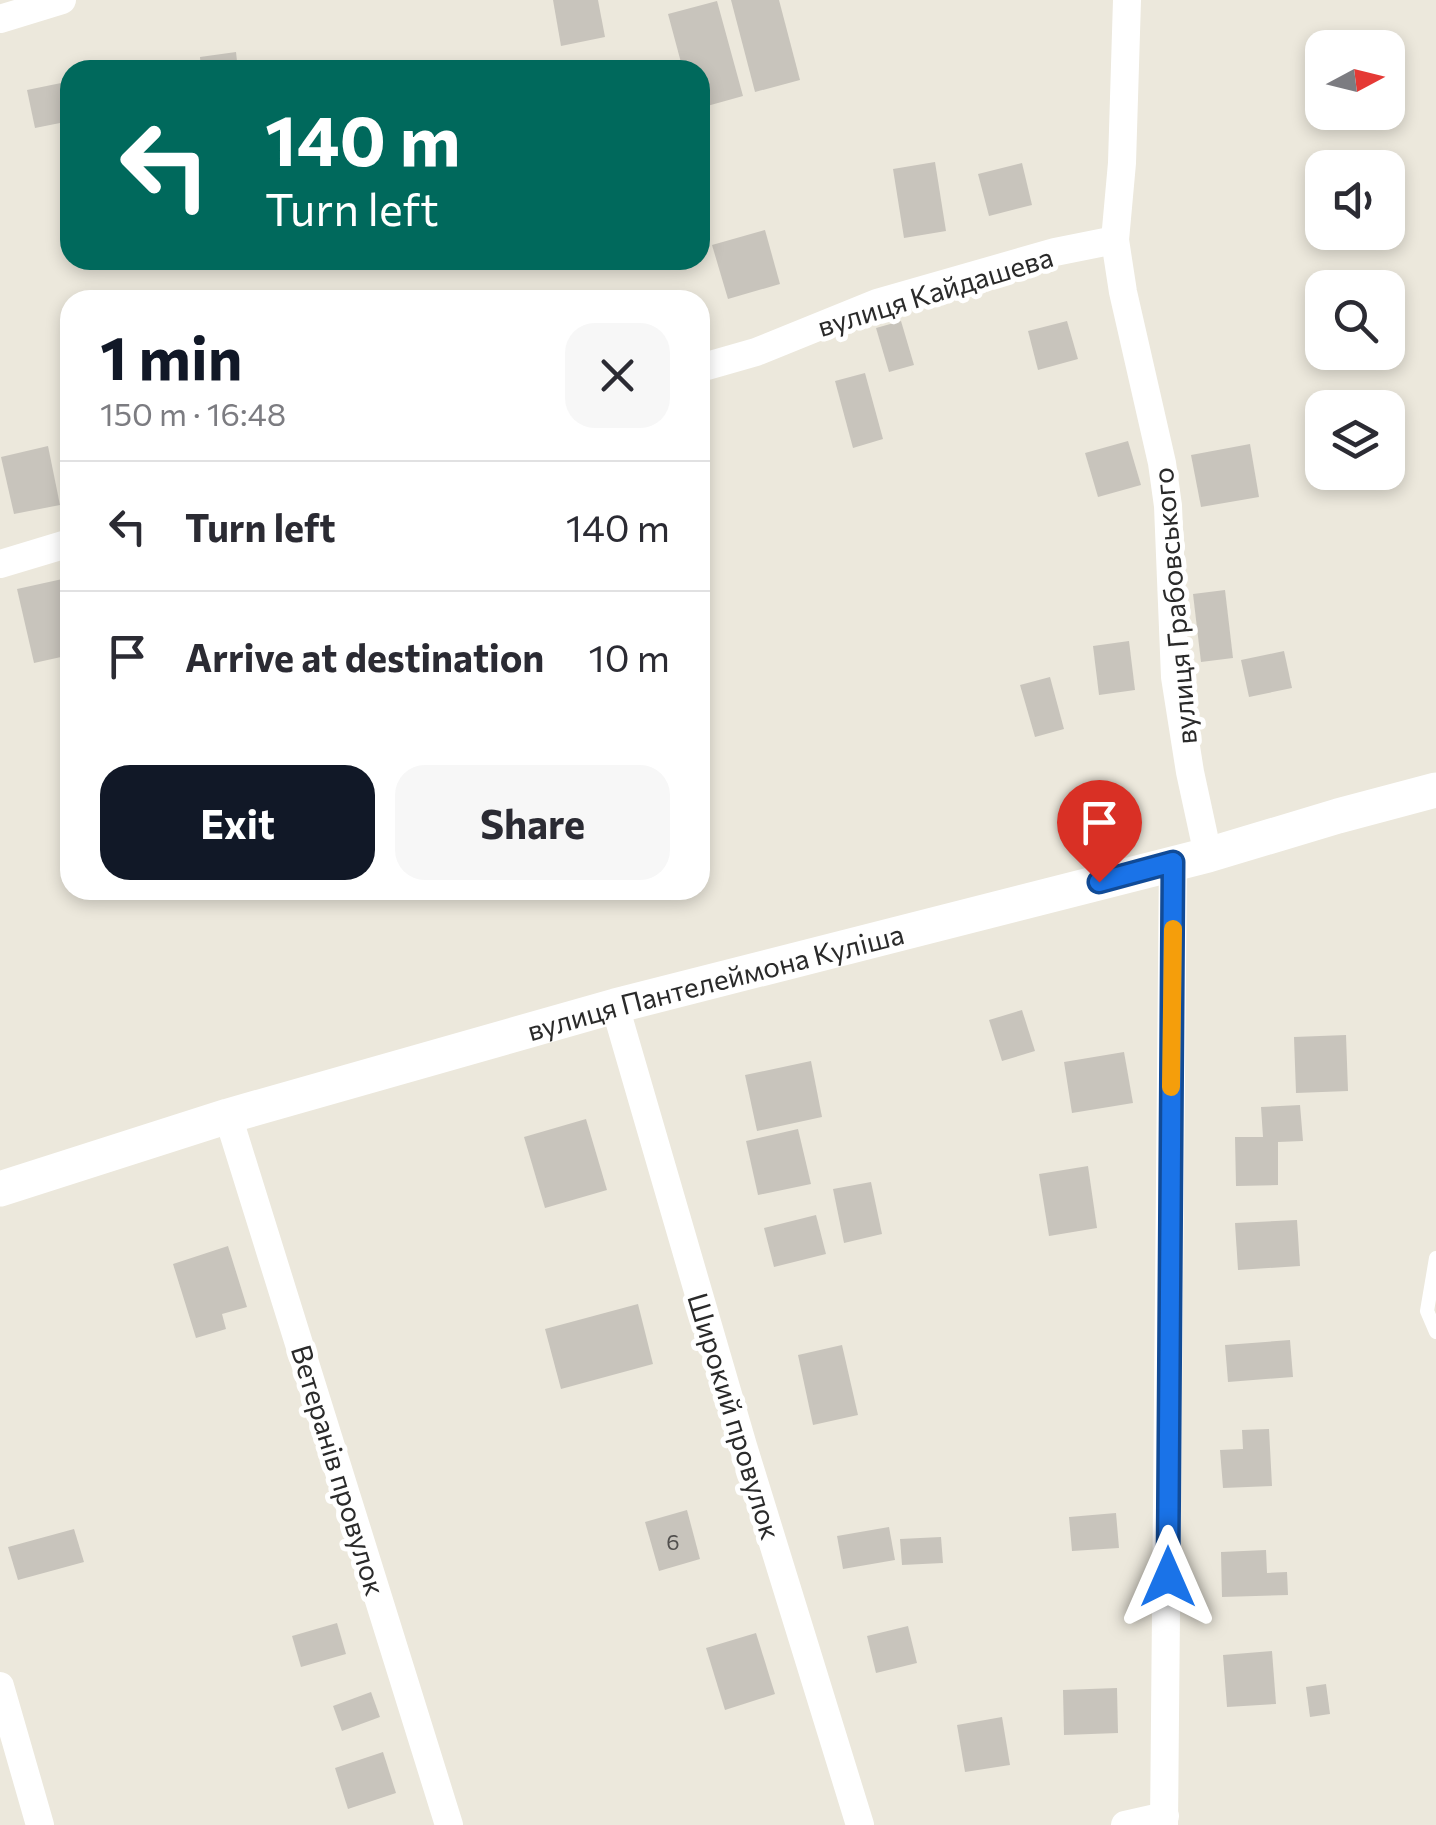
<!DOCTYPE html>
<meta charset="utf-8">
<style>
:root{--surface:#fff;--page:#f7f7f7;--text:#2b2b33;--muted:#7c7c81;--line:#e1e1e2;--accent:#111827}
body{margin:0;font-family:Commissioner,sans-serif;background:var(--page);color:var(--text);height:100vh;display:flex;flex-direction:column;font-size:38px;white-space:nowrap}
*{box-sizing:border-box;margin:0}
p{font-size:32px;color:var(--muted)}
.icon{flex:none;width:55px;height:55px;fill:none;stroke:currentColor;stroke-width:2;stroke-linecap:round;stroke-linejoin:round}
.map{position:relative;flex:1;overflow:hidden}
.details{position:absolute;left:60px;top:290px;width:650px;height:610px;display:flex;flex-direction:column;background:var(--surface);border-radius:30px;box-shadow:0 5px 15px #0003}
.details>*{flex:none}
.hud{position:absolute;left:60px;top:60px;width:650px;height:210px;border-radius:30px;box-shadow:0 5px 15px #0003;background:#00695c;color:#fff;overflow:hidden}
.needle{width:65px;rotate:83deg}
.tools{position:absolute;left:1305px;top:30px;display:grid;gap:20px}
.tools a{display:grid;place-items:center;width:100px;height:100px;border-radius:20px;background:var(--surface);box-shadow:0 5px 15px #0003;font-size:50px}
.pin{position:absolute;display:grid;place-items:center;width:85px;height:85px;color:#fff;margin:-102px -42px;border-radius:50% 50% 50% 0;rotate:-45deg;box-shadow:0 0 10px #0007}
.pin .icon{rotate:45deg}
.me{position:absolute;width:110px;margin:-55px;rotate:0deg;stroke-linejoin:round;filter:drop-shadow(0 0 8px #0008)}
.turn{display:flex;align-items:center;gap:35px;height:210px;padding:0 40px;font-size:45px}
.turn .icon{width:130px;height:130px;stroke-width:2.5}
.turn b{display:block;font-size:70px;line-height:85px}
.round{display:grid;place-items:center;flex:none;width:105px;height:105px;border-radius:30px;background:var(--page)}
.summary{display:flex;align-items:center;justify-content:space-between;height:170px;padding:0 40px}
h1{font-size:60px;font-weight:700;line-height:75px;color:var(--accent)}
.cta{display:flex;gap:20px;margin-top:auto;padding:20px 40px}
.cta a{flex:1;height:115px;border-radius:30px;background:var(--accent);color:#fff;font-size:40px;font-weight:700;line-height:115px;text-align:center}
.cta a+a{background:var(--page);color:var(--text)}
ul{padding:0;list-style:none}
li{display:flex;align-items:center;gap:30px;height:130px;padding:0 40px;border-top:2px solid var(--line)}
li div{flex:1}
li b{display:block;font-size:38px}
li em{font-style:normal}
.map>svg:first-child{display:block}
</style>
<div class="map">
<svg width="1436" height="1825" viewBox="0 0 1436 1825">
<rect width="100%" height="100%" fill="#ece8dc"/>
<!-- building -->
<g fill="#c8c4bc">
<polygon points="553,0 598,0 605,37 561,46"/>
<polygon points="731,0 779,0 800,80 755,92"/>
<polygon points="717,1 743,96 700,108 700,70 683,70 668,14"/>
<polygon points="236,52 238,70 201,70 200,57"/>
<polygon points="66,82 70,102 70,121 35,128 27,90"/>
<polygon points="935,162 946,231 904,238 893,169"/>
<polygon points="1022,163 1032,205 989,216 978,174"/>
<polygon points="765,230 780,284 728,299 712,245"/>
<polygon points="901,321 914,365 889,372 876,328"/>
<polygon points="1067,321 1078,359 1038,370 1028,331"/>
<polygon points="865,373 883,439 853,448 835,381"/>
<polygon points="1128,441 1141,485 1098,497 1085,453"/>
<polygon points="1250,444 1259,497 1201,507 1191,455"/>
<polygon points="48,446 60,505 14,514 1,457"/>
<polygon points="67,578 70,591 70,655 34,663 17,589"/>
<polygon points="1225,590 1233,658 1201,662 1193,594"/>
<polygon points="1129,641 1135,690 1099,695 1093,646"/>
<polygon points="1284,651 1292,688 1249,697 1241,660"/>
<polygon points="1050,677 1064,729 1035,737 1020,685"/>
<polygon points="1022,1010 1035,1051 1002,1061 989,1020"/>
<polygon points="1346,1035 1348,1091 1296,1093 1294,1037"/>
<polygon points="1124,1052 1133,1103 1072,1113 1064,1062"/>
<polygon points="811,1061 822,1117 757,1131 745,1075"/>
<polygon points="1300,1105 1303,1141 1278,1142 1278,1185 1236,1186 1235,1137 1263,1137 1261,1107"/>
<polygon points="586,1119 607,1190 545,1208 524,1137"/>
<polygon points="798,1129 811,1184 758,1195 746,1141"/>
<polygon points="1088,1166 1097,1228 1049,1236 1039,1174"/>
<polygon points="871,1182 882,1234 844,1243 833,1189"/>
<polygon points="816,1215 826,1254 774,1267 764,1228"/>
<polygon points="1297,1220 1300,1266 1238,1270 1235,1223"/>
<polygon points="228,1246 247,1307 222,1314 226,1329 196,1338 173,1264"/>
<polygon points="638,1304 653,1364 561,1389 545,1329"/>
<polygon points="1290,1340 1293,1377 1228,1382 1225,1345"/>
<polygon points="842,1345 858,1415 813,1425 798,1355"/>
<polygon points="1269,1429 1272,1486 1223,1488 1220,1450 1243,1449 1242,1430"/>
<polygon points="687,1510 700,1559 659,1571 645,1522"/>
<polygon points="1116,1513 1119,1548 1072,1551 1069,1517"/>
<polygon points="889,1527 895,1560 843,1569 837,1536"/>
<polygon points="74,1529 84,1562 18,1580 8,1547"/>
<polygon points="941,1537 943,1563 902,1565 900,1539"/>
<polygon points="1266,1550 1267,1573 1287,1572 1288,1595 1222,1597 1221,1552"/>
<polygon points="337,1623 346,1654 301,1667 292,1636"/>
<polygon points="908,1626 917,1663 876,1673 867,1636"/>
<polygon points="756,1633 775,1694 725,1710 706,1648"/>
<polygon points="1272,1651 1276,1704 1227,1707 1223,1655"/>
<polygon points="1326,1684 1330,1714 1310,1717 1306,1687"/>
<polygon points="1117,1688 1118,1733 1064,1735 1063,1690"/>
<polygon points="371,1692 380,1717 342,1731 333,1706"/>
<polygon points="1002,1717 1010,1765 965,1772 957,1725"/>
<polygon points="383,1752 396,1793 348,1809 335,1768"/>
</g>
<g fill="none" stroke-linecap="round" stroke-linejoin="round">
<!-- service -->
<polyline stroke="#fff" stroke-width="14" points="1436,1258 1427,1311 1436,1332"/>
<!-- minor -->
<g stroke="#fff" stroke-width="28">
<polyline points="1127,0 1122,163 1115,240 1123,292 1162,463 1168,506 1175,677 1190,772 1208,855"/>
<polyline points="0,19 62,0"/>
<polyline points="700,368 756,352 877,303 1055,252 1115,240"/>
<polyline points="0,564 70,543"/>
<polyline points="615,1006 743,1446 860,1825"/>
<polyline points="228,1116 449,1825"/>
<polyline points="0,1686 40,1825"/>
<polyline points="1125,1825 1165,1816"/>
<polyline points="1164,1825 1173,862"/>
</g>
<!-- tertiary -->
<path stroke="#fff" stroke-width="35" id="s1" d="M0 1189 228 1116 615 1006 1208 855 1338 816 1436 790"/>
</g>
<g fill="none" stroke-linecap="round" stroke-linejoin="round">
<!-- route casing -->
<g stroke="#114b97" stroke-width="25">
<polyline id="route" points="1099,882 1173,862 1168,1577"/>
</g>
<!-- route -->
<use href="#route" stroke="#1a73e8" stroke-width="18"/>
<!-- slow -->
<polyline stroke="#f59e0b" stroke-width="18" points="1171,1087 1173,929"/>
</g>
<g text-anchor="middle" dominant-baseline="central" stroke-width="10" stroke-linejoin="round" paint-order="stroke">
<!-- number labels -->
<g font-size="22" fill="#52504e">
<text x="673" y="1541">6</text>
</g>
<!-- street labels -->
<g font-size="28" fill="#2a2a2a" stroke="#fff">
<text transform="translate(935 291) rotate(-17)">вулиця Кайдашева</text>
<text transform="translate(1174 606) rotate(-95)">вулиця Грабовського</text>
<text stroke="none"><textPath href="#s1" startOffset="745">вулиця Пантелеймона Куліша</textPath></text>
<text transform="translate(735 1416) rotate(73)">Широкий провулок</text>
<text transform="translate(339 1470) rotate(73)">Ветеранів провулок</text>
</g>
</g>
</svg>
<div class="tools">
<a><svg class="needle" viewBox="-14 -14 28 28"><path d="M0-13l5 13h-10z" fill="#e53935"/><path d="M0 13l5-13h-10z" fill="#7c7c81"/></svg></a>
<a><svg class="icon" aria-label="sound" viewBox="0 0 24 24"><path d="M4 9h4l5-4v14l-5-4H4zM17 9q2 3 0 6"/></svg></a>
<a><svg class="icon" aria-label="search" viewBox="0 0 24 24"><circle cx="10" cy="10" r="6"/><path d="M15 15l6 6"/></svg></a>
<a><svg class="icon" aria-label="layers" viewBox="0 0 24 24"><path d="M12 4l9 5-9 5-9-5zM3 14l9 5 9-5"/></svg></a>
</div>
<div class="pin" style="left:1099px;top:882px;background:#d93025"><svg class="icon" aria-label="arrive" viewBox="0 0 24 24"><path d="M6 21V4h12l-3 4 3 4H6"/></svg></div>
<svg class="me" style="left:1168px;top:1577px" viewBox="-20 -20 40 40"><path d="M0-17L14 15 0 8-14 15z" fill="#1a73e8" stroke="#fff" stroke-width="4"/></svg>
<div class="hud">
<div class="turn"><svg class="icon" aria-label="left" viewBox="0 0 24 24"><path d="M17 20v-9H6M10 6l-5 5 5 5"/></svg><div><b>140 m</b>Turn left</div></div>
</div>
<section class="details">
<div class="summary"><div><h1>1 min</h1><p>150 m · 16:48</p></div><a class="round"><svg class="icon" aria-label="close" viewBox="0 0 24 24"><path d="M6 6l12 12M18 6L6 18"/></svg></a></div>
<ul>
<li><svg class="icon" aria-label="left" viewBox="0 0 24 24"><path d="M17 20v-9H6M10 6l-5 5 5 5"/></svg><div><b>Turn left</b></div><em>140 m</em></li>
<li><svg class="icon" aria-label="arrive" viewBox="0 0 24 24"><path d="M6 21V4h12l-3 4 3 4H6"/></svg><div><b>Arrive at destination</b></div><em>10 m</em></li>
</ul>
<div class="cta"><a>Exit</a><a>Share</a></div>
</section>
</div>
